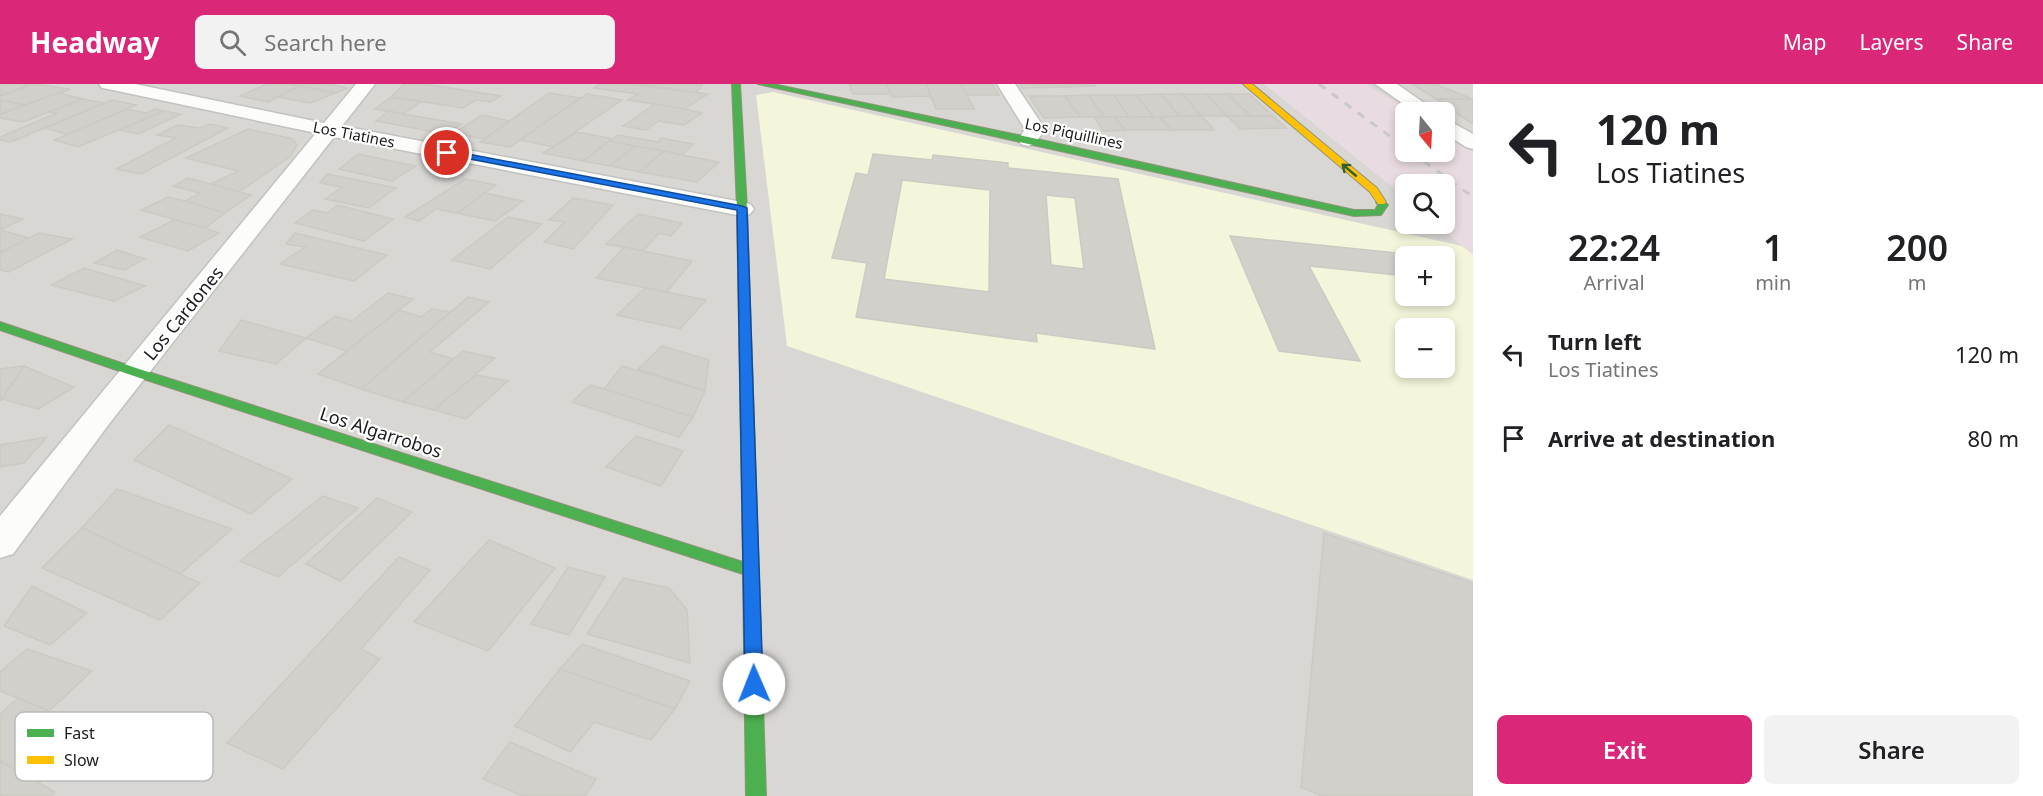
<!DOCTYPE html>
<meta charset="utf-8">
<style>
:root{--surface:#fff;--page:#f2f2f2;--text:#202124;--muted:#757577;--accent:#db2777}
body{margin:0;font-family:"Noto Sans",sans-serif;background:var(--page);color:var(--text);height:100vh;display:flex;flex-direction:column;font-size:22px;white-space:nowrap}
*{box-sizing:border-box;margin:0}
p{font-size:20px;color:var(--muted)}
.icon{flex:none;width:33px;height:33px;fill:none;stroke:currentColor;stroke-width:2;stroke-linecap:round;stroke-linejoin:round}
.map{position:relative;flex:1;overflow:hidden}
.drawer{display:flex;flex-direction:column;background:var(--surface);width:570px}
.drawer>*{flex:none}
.top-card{background:#fff;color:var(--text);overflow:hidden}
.needle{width:39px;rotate:162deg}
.tools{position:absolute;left:1395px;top:18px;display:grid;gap:12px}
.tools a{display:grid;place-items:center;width:60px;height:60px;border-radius:9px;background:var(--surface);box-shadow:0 3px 9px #0003;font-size:30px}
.pin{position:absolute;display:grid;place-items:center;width:51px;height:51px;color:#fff;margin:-26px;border:3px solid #fff;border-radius:50%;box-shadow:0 2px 6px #0007}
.me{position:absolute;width:66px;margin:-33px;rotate:359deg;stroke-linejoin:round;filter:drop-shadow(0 0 4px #0008)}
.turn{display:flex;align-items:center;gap:21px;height:126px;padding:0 24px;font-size:27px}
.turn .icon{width:78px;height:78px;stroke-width:2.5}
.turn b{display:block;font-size:42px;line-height:51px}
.eta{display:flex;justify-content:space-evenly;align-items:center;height:102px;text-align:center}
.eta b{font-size:36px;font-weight:600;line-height:42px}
.action{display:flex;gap:12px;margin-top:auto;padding:12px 24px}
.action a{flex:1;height:69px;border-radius:9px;background:var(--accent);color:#fff;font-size:24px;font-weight:600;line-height:69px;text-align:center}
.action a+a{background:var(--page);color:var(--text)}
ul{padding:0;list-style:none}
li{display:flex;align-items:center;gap:18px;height:84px;padding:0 24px}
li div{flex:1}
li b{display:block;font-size:22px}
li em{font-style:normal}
header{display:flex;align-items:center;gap:36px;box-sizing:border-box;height:84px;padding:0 30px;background:var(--accent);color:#fff}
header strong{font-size:28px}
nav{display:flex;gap:33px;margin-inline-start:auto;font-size:21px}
.search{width:420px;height:54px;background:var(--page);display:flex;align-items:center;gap:15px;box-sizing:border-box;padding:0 21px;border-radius:9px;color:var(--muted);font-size:22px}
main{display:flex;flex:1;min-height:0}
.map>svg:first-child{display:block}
</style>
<header>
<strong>Headway</strong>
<div class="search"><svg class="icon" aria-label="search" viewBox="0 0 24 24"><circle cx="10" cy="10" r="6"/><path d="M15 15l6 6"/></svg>Search here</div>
<nav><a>Map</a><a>Layers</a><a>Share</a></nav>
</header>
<main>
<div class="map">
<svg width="1473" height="712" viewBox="0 0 1473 712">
<rect width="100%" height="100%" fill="#eae8e2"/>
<!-- residential -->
<path fill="#d9d7d4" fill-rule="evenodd" d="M0 0H1473V712H0ZM1406 28H1444V68H1406ZM1406 100H1444V140H1406ZM1406 172H1444V212H1406ZM1406 244H1444V284H1406Z"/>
<!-- industrial -->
<polygon fill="#e8dbe1" points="1264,0 1366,0 1411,28 1406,28 1406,68 1444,68 1445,50 1473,68 1473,171 1436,140 1444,140 1444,100 1406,100 1405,113"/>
<!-- education -->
<path fill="#f4f5db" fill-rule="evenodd" d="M773 8 1462 162 1473 171V496L787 262 756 11ZM1406 172H1444V212H1406ZM1406 244H1444V284H1406Z"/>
<!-- building -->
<g fill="#d2d0cb" stroke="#cdc9c3" stroke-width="1.5" fill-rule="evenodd">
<polygon points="0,0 23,0 29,1 0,12"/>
<polygon points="34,0 70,5 25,21 0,16 0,12"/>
<polygon points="267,0 290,0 300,2 268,18 240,12"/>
<polygon points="290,0 330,0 347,4 336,9"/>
<polygon points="404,0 425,0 501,12 490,18 476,16 463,24 391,13"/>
<polygon points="600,0 630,0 708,10 684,25 628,16 638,10 594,4"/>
<polygon points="640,0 703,0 696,9"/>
<polygon points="849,0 887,0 891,10 853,10"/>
<polygon points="887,0 926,0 931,12 892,13"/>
<polygon points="926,0 961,0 974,25 936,25"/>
<polygon points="961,0 992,0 999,11 966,11"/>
<polygon points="1020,0 1060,0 1063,3 1022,4"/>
<polygon points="1060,0 1093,0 1095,2 1063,3"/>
<polygon points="1412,0 1435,0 1473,15 1436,15"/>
<polygon points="300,2 336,9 310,19 278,13"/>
<polygon points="58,9 83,15 23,38 0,34 0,30"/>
<polygon points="549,9 580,14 510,63 480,58"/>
<polygon points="587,10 622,16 553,63 520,56"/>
<polygon points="1160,10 1182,10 1202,32 1180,32"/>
<polygon points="1160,10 1180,32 1154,33 1136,11"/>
<polygon points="1182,10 1206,10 1227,32 1202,32"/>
<polygon points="1206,10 1228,10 1251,32 1227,32"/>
<polygon points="1228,10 1249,10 1273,32 1251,32"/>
<polygon points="1088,11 1114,11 1129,33 1104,33"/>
<polygon points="1088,11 1104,33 1080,33 1065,12"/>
<polygon points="1114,11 1136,11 1154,33 1129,33"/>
<polygon points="1029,12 1065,12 1080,33 1044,34"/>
<polygon points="391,13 421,18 403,30 375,25"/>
<polygon points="83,15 105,19 11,58 0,56 0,53 57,29 49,28"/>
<polygon points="1436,15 1473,15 1473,40"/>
<polygon points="0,16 25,21 0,30"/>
<polygon points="112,16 136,21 68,51 45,44"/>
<polygon points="655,20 684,25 702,29 684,41 659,37 646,46 623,42"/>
<polygon points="127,25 146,29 156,25 164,27 78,63 54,56"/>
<polygon points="164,27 181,30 139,50 120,46"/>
<polygon points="389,27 403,30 462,40 445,50 376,37"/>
<polygon points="482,31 510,37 484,55 454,49"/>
<polygon points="1202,32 1214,46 1171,46 1160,33"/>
<polygon points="1227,32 1273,32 1286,44 1240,45"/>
<polygon points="1094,33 1115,33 1125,46 1103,47"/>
<polygon points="1115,33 1160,33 1171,46 1125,46"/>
<polygon points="210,40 228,44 141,90 116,85 176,54 157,51 178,41 200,44"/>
<polygon points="248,45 293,55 297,61 291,72 239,108 211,100 238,87 186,74"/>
<polygon points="577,48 613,55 583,77 543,69"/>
<polygon points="618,51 658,58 661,54 693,60 682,71 609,57"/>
<polygon points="609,57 635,62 610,82 583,77"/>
<polygon points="635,62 664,67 640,88 610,82"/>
<polygon points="664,67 682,71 719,78 697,98 640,88"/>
<polygon points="358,70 416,82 392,97 339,85"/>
<path d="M873 70 932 76 933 71 1008 79V84L1118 95 1155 265 1036 249 1037 258 856 233 867 179 832 174 856 89 868 91ZM902 96 990 106 989 208 884 195ZM1046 111 1075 114 1084 185 1051 181Z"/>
<polygon points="327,90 396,104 369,124 325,115 342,103 320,99"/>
<polygon points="188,94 211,100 251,111 225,129 185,117 200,109 173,102"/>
<polygon points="465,95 496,101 457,129 436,125 419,137 405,133"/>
<polygon points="485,109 523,117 495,137 457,129"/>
<polygon points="168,113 185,117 225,129 205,144 141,126"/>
<polygon points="573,114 613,121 573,165 544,158 565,138 549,136"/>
<polygon points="338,121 393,135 364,157 295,139 313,126 327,129"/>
<polygon points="0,130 23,135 0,146"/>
<polygon points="638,130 682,139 671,152 659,149 643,167 606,160"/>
<polygon points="508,133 542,140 490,185 452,176"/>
<polygon points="174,136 205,144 219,149 188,167 140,153"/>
<polygon points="0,146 29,154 0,169"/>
<polygon points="39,149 72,155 9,188 0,186 0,169"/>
<polygon points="295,149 387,171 354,197 280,180 305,163 286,160"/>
<polygon points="1230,152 1406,170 1406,192 1309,182 1360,277 1279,267"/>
<polygon points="624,163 643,167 692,177 667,208 596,194"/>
<polygon points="117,166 145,175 124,186 94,179"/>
<polygon points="84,184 145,202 114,217 51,201"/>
<polygon points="645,204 667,208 706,216 680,245 617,231"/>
<polygon points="388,209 413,215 347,267 306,254 335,232 352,237"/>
<polygon points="468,213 489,218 430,268 454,275 403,318 361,305"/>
<polygon points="432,225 450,228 361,305 318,290 399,226 421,233"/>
<polygon points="241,236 306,254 276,280 219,267"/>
<polygon points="662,262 709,276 705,307 638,285"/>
<polygon points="463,267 495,274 434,326 403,318"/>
<polygon points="24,282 2,315 0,317 0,285"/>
<polygon points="24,282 74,303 38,325 2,315"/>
<polygon points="622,282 705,307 693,333 604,305"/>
<polygon points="476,291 508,297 466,335 434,326"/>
<polygon points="590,301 604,305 693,333 679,353 572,318"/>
<polygon points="169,341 292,395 251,430 134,376"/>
<polygon points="636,352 683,367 661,402 606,383"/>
<polygon points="47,353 24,379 0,383 0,361"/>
<polygon points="117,405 232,445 180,490 82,444"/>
<polygon points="323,412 358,424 278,493 240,477"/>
<polygon points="377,414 412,428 340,497 306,480"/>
<polygon points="82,444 180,490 200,499 160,536 42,484"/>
<polygon points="1324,449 1473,499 1473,712 1322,712 1301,703"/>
<polygon points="489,456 555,484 488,567 414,538"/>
<polygon points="399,473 430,486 361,565 380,575 283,685 227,659"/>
<polygon points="568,483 605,493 569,551 531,540"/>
<polygon points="623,494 669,504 687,526 690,579 587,550"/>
<polygon points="32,502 87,529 50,561 4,542"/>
<polygon points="582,560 690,597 675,625 560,585"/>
<polygon points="27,565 92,587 49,627 0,607 0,588"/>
<polygon points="560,585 675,625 651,656 594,638 570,668 515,642"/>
<polygon points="18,614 49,627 85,648 36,697 0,677 0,630"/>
<polygon points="510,658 596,695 585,712 523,712 483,695"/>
<polygon points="0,677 36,697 55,708 51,712 0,712"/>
</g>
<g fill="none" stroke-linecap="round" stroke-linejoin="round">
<!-- street casing -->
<g stroke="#c2c2bf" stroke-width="3">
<g id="street">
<polygon points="99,0 135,0 324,39 356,0 375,0 342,42 742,118 750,120 754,125 750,130 742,132 334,53 109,340 13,470 0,474 0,432 316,49 108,5 102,4"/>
<polygon points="997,0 1015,0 1045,45 1035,60 1028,62 1021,60 1018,56 1025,45"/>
<polygon points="1375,0 1397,0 1437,28 1415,28"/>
<polygon points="1444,34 1473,50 1473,65 1466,63 1444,49"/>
</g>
</g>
<!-- fast casing -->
<g stroke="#90937a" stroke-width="2">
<g id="fast">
<polygon points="732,0 740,0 747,125 766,712 746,712 743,490 131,291 0,246 0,238 139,285 743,478 737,125"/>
<polygon points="758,0 773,0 1028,53 1354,126 1375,126 1378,121 1376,118 1381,115 1388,121 1381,131 1354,132"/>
</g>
</g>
<!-- slow casing -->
<g stroke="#90937a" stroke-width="2">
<polygon id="slow" points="1243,0 1252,0 1377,104 1386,118 1384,120 1378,120 1370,108"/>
</g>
<!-- street -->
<use href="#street" fill="#fcfcfb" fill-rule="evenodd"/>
<!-- fast -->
<use href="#fast" fill="#4caf50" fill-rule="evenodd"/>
<!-- slow -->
<use href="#slow" fill="#ffc107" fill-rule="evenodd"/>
<!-- rail -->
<g stroke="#c9c9c8" stroke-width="3" stroke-dasharray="8 8" stroke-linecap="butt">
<polyline points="1319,0 1406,64"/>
<polyline points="1411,68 1473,113"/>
</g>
</g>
<!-- one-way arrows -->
<defs><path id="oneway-shaft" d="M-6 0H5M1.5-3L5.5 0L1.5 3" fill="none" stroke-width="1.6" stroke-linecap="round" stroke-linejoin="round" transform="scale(1.5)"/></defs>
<use stroke="#315e33" href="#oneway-shaft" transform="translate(1349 86) rotate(-140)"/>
<!-- route -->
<polygon fill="#1a73e8" stroke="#114b97" stroke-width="1.5" points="447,66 742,122 747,124 763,600 760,605 754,608 748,605 745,600 737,126 444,70 442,69"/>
<g text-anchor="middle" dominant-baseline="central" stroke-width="4.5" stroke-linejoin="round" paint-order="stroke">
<!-- far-street labels -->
<g font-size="15" fill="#1b1b1b" stroke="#fff">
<text transform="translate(1074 49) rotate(12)">Los Piquillines</text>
<text transform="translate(354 50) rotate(11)">Los Tiatines</text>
</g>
<!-- street labels -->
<g font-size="18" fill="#1b1b1b" stroke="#fff">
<text transform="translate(183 229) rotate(-51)">Los Cardones</text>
<text transform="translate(381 348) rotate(18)">Los Algarrobos</text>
</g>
</g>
<!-- legend -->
<rect x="15" y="628" width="198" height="69" rx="9" fill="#fff" stroke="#bbb" stroke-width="1.5"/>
<rect x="27" y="645" width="27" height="8" fill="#4caf50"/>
<rect x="27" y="672" width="27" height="8" fill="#ffc107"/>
<g font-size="16" fill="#1b1b1b">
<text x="64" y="655">Fast</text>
<text x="64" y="682">Slow</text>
</g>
</svg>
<div class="tools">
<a><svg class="needle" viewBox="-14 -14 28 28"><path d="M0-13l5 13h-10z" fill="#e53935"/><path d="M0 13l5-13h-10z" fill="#757577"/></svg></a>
<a><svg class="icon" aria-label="search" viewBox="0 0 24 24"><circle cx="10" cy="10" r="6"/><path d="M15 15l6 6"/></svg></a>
<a>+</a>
<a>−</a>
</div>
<div class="pin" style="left:447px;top:69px;background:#d93025"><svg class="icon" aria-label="arrive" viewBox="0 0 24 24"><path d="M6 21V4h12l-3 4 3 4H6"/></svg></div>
<svg class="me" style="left:754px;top:600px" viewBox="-20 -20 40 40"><circle r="19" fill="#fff"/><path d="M0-13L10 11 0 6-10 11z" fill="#1a73e8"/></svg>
</div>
<section class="drawer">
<div class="top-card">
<div class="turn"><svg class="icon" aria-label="left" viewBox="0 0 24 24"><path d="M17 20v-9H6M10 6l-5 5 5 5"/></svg><div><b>120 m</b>Los Tiatines</div></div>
</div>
<div class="eta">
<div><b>22:24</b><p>Arrival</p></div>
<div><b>1</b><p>min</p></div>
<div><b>200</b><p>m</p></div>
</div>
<ul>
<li><svg class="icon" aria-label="left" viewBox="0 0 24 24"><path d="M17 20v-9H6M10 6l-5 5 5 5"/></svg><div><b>Turn left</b><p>Los Tiatines</p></div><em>120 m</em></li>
<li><svg class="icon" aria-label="arrive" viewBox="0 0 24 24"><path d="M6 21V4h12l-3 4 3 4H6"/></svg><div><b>Arrive at destination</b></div><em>80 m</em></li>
</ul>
<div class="action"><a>Exit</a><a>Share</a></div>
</section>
</main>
